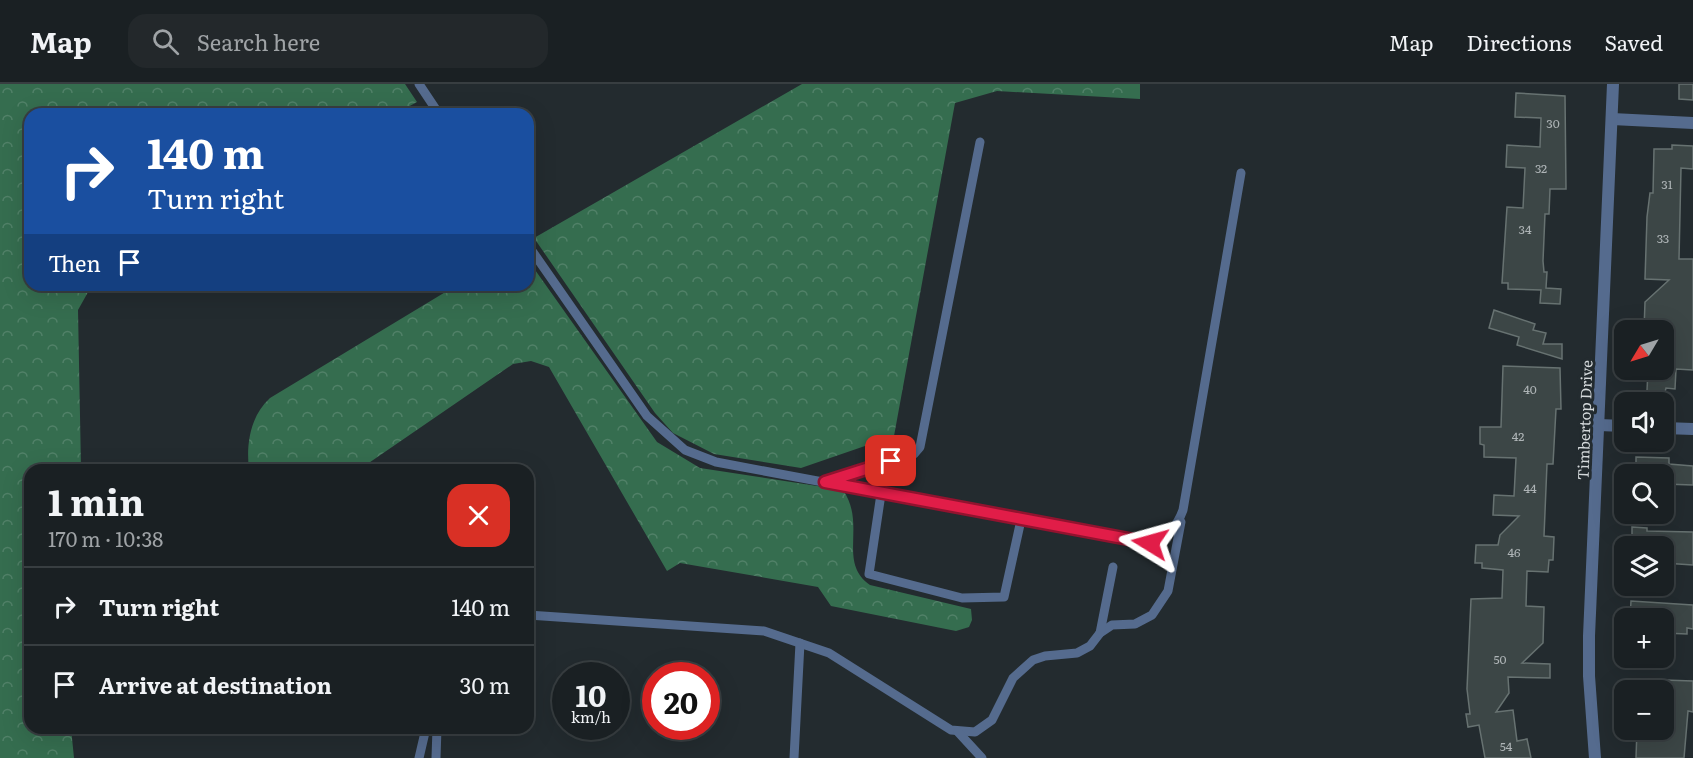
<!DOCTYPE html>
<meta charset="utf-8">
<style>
:root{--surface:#1a2023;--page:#23282b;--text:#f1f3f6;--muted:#9fa3a6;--line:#383e41}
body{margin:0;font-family:Literata,serif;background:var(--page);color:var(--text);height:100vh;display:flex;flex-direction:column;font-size:22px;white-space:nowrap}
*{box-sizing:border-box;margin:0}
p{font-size:20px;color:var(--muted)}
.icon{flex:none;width:33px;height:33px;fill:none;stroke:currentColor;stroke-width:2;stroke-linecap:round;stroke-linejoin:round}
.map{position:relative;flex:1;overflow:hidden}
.side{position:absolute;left:24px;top:380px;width:510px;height:270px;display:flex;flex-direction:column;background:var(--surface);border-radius:18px;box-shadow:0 6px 24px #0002,0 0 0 2px var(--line)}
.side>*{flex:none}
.top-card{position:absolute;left:24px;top:24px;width:510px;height:183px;border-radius:18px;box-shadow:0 6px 24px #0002,0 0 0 2px var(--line);background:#1a4fa0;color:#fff;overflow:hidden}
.needle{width:39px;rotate:232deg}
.tools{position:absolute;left:1614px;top:236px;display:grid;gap:12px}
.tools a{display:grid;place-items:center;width:60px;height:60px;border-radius:12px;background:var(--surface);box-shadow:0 6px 24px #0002,0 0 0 2px var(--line);font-size:30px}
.speed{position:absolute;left:552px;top:578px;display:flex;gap:12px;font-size:30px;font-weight:700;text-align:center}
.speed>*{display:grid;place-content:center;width:78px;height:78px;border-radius:50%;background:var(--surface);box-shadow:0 6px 24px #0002,0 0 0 2px var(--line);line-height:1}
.speed small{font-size:15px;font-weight:400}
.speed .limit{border:9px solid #d22;background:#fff;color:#111}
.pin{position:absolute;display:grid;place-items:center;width:51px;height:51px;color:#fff;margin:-26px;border-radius:12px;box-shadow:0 3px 9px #0006}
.me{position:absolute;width:66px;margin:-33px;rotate:278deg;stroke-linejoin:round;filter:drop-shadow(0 0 4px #0008)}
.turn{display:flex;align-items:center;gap:21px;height:126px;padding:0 24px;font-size:27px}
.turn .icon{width:78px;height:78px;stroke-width:2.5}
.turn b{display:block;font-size:42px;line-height:51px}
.then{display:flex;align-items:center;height:57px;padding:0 24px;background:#0003;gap:12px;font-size:22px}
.round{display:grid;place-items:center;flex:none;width:63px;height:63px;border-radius:18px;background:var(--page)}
.overview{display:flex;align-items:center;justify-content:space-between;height:102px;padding:0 24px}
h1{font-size:36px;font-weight:700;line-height:45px}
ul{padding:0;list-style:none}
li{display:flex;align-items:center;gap:18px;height:78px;padding:0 24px;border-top:2px solid var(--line)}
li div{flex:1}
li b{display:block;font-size:22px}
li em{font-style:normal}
header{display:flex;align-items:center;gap:36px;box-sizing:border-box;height:84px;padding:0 30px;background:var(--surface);border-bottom:2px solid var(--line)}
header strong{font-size:28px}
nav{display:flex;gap:33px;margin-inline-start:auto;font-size:21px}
.search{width:420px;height:54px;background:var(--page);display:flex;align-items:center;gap:15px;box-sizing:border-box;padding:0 21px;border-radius:18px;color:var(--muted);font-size:22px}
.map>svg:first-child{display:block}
</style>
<header>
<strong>Map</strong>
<div class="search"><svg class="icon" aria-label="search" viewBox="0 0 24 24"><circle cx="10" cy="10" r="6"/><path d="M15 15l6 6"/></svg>Search here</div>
<nav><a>Map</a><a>Directions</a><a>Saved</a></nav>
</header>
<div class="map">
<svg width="1693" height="674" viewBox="0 0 1693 674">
<defs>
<pattern id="forest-crowns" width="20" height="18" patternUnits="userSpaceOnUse" patternTransform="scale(1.5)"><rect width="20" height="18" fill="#356d4f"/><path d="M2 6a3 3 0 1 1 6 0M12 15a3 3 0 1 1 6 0" fill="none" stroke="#518168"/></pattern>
</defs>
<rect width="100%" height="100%" fill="#232b2f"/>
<!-- forest -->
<g fill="url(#forest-crowns)">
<polygon points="0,0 405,0 417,18 395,30 30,30 30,201 92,201 78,226 81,385 30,386 30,566 26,568 30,573 30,644 71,644 74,674 0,674"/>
<polygon points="802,0 1140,0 1140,15 997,7 955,19 894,352 801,384 714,370 673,349 655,329 534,154"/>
<path d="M528 176 657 358 700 384 843 406C867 441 837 478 870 501L971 525 972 536 969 543 956 547 831 522 818 503 680 479 667 487 549 283 531 277 513 280 360 385H249C246 361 250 332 270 314L457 201H528Z"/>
</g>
<!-- building -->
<g fill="#3c4646" stroke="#677271" stroke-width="1.5">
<polygon points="1679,0 1693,0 1693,16 1679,15"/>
<polygon points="1516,9 1565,12 1566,105 1550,105 1549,130 1545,130 1543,177 1544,188 1547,188 1546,204 1561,205 1560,220 1540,219 1541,206 1508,205 1508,199 1502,199 1507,123 1523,124 1525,84 1506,83 1507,61 1540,63 1541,34 1515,33"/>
<polygon points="1672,61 1693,62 1693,85 1681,84 1679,175 1693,175 1693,286 1676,285 1675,305 1666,304 1665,308 1647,307 1648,285 1664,285 1664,246 1644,246 1645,218 1669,196 1645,195 1647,133 1650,109 1653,109 1654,65 1672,65"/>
<polygon points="1494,226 1535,240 1533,246 1546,249 1543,260 1562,260 1562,275 1517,261 1519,253 1489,244"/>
<polygon points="1503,282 1560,284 1561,325 1556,325 1553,380 1547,380 1544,452 1554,453 1553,476 1549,476 1548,488 1527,487 1526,522 1544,523 1543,559 1522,579 1550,580 1550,594 1508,593 1509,609 1496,628 1513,626 1517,657 1527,655 1531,674 1485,674 1479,641 1468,643 1466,630 1470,630 1467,605 1471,515 1502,514 1503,486 1482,484 1482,479 1475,479 1476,461 1498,461 1500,451 1519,432 1493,431 1494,411 1514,412 1516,374 1484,373 1484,361 1480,360 1480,343 1501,343"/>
<polygon points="1636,373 1669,374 1669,380 1693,382 1693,401 1664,400 1664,390 1636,390"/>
<polygon points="1632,443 1647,444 1647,447 1693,448 1693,481 1664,479 1664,462 1646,462 1646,459 1632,458"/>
<polygon points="1631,517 1693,521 1693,545 1687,544 1687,550 1664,549 1664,534 1630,534"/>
<polygon points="1664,596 1693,597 1693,628 1688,627 1684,674 1636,674 1637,645 1664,645"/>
</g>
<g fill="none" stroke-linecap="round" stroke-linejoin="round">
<!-- service -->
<g stroke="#556b8e" stroke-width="9">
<polyline points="419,0 439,30"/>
<path d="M528 161 647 332 685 366 716 378 1150 459C1167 454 1177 443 1183 426L1241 89"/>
<polyline points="827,397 914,370 920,363 980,58"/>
<polyline points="881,410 869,490 962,514 1004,513 1021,436"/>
<polyline points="528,531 764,547 829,569 951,646 975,648 992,636 1013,594 1033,576 1045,572 1077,569 1090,562 1100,549 1112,541 1135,540 1152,531 1168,507 1181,438"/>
<polyline points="1100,549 1113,483"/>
<polyline points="958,648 982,674"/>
<polyline points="419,674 426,644"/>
<polyline points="436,674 437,644"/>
<polyline points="794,674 800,559"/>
</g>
<!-- minor -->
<g stroke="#556b8e" stroke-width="12">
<polyline points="1612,35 1693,39"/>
<polyline points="1599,341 1624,342"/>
<polyline points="1664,344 1693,345"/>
<polyline points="1595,674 1589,592 1589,552 1613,0"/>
</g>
</g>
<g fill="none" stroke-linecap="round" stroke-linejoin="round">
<!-- route casing -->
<g stroke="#92132f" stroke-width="15">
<polyline id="route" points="891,377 825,398 1150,459"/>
</g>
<!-- route -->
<use href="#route" stroke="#e11d48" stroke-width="10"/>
</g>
<g text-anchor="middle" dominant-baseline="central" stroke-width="6" stroke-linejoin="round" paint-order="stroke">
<!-- number labels -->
<g font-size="12" fill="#aeb4b6">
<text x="1553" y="39">30</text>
<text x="1541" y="84">32</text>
<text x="1667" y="100">31</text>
<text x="1525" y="145">34</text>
<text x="1663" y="154">33</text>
<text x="1530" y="305">40</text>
<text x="1518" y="352">42</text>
<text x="1530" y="404">44</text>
<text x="1514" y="468">46</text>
<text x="1500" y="575">50</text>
<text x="1506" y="662">54</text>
</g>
<!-- street labels -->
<g font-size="15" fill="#d4d9db" stroke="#232b2f">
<text transform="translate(1584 336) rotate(-88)">Timbertop Drive</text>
</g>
</g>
</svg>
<div class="tools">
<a><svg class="needle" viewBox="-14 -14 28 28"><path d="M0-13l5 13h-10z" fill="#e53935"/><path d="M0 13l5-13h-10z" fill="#9fa3a6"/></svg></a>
<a><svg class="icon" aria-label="sound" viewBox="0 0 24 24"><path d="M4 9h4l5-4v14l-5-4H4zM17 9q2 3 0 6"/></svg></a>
<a><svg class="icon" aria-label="search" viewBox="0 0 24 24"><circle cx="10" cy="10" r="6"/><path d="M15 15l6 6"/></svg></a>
<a><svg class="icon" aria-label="layers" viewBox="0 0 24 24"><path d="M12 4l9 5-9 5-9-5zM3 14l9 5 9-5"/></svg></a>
<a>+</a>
<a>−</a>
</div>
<div class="speed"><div>10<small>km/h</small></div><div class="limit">20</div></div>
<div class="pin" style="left:891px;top:377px;background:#d93025"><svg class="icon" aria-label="arrive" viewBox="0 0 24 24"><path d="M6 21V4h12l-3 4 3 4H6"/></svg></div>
<svg class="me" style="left:1150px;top:459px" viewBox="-20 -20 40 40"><path d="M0-17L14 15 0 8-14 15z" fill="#e11d48" stroke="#fff" stroke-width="4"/></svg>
<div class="top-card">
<div class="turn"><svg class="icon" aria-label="right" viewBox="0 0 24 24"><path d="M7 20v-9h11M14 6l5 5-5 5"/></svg><div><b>140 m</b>Turn right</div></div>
<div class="then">Then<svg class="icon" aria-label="arrive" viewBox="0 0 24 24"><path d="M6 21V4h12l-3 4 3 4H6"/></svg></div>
</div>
<section class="side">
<div class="overview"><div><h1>1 min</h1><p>170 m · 10:38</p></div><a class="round" style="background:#d93025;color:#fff"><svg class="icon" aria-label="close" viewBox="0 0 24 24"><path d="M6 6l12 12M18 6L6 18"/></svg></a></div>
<ul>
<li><svg class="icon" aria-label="right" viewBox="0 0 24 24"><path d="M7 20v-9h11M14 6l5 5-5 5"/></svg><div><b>Turn right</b></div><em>140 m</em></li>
<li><svg class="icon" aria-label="arrive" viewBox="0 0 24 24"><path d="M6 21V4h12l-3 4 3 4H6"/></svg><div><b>Arrive at destination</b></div><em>30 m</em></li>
</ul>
</section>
</div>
